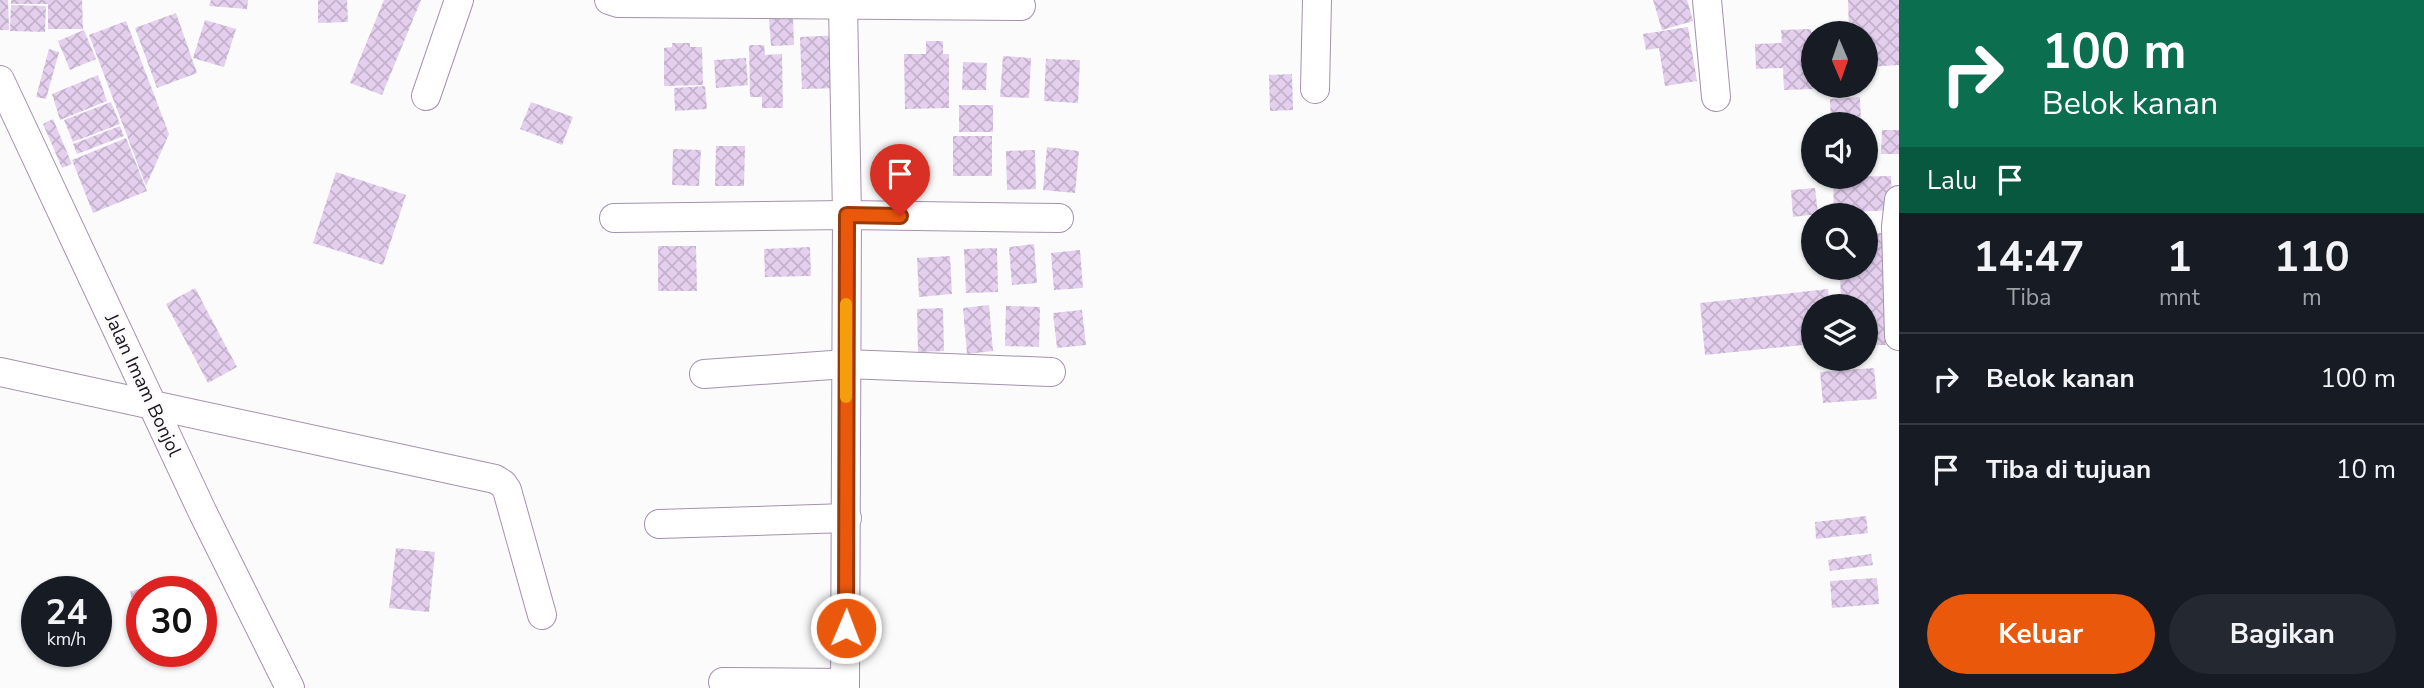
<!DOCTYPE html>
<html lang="id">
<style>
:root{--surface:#171b24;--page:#242831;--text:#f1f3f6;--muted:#9ea1a6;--line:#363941;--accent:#ea580c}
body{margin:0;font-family:"Nunito Sans",sans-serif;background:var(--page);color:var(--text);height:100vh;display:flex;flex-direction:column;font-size:26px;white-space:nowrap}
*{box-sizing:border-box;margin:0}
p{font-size:23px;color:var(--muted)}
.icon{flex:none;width:38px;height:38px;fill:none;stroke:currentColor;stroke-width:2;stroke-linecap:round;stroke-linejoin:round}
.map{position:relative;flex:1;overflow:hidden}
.panel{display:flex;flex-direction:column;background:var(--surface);width:525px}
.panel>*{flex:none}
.hud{background:#0b6e4f;color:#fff;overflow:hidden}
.needle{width:46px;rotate:178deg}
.buttons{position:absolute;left:1801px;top:21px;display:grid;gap:14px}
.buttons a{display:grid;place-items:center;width:77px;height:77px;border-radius:50%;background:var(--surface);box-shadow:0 2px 5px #0004;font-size:35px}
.speed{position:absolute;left:21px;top:576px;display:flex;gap:14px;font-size:35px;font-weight:700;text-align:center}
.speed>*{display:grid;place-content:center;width:91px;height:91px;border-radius:50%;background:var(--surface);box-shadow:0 2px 5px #0004;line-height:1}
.speed small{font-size:18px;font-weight:400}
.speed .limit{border:10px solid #d22;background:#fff;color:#111}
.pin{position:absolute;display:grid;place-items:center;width:60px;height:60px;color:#fff;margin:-72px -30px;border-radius:50% 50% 50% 0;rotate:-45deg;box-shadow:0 0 7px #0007}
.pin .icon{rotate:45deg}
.me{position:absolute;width:77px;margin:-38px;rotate:1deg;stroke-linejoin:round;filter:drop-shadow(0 0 5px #0008)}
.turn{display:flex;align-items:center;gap:24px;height:147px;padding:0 28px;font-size:32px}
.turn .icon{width:91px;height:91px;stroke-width:2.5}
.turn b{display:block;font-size:49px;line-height:60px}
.then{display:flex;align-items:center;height:66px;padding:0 28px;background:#0003;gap:14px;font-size:26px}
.eta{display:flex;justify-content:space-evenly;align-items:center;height:119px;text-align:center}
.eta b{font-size:42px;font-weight:700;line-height:49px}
.button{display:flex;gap:14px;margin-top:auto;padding:14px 28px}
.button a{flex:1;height:80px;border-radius:42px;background:var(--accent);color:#fff;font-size:28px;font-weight:700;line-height:80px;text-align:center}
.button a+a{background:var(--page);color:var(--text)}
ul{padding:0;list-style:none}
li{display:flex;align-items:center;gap:21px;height:91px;padding:0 28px;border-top:2px solid var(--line)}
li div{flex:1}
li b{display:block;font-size:26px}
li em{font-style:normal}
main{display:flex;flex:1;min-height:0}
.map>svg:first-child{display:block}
</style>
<main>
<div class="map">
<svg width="1899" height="688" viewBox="0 0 1899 688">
<defs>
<pattern id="building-cross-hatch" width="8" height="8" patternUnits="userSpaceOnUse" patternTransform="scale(1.75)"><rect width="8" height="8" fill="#e4d0ee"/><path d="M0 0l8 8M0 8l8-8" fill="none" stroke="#c3b2cc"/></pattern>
</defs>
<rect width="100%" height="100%" fill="#fbfbfb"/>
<!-- building -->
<g fill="url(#building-cross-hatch)">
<polygon points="0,0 8,0 9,30 0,30"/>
<polygon points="11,0 82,0 83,29 48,29 48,4 11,4"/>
<polygon points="211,0 248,0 247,9 209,6"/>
<polygon points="318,0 347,0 348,22 318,23"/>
<polygon points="384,0 421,0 382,95 350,83"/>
<polygon points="1653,0 1687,0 1693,21 1662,30"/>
<polygon points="1848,0 1899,0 1899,65 1866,67 1866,33 1849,33"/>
<polygon points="11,5 46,6 45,32 10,31"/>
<polygon points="176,13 197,73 157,88 135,28"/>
<polygon points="793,18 794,45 771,46 769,19"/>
<polygon points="205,20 236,29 224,67 193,58"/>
<polygon points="126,21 169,134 146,186 89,35"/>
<polygon points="1688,27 1697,81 1665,86 1659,48 1646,50 1643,34"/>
<polygon points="1811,29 1813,89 1784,90 1783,68 1756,69 1755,44 1782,43 1781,30"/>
<polygon points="84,30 96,59 70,70 58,41"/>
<polygon points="842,35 844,88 802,89 800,37"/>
<polygon points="926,41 943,41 943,54 949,54 949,108 905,109 904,54 926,54"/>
<polygon points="672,43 690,43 690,47 702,47 703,85 664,86 664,48 672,47"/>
<polygon points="749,45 764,45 765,55 782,54 783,108 762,108 762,97 750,97"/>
<polygon points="49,49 59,52 46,99 36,97"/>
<polygon points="1003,56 1031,58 1029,98 1000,97"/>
<polygon points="746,58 748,85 716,88 714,60"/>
<polygon points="1046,59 1080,60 1078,103 1044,101"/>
<polygon points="963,62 987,63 986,90 962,90"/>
<polygon points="1292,74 1293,110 1270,111 1269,75"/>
<polygon points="98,75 107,101 60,120 52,94"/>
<polygon points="705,86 707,109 675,111 674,88"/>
<polygon points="1860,97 1861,124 1831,124 1830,99"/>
<polygon points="111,102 120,124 73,142 64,120"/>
<polygon points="531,102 573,117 562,145 520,129"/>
<rect x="959" y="105" width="34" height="27"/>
<polygon points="53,119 72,164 62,168 43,124"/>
<polygon points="120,126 124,136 77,154 73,144"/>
<polygon points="1882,130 1899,130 1899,154 1881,154"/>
<rect x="953" y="136" width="39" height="40"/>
<polygon points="126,138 147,191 93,213 72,160"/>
<polygon points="716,146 745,146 744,186 715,186"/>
<polygon points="1047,147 1079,151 1075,193 1043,190"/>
<polygon points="673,149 701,150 699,186 672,185"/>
<polygon points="1035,150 1036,189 1007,190 1006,151"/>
<polygon points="336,172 406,195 383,265 313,243"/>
<polygon points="1891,176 1892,210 1834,213 1833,177"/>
<polygon points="1815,188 1818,214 1793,217 1791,190"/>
<polygon points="1866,233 1882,233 1886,345 1866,345 1866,306 1841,306 1840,268 1866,268"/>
<polygon points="1034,244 1037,283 1012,285 1009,247"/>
<polygon points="658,246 696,246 697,291 658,291"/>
<polygon points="810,247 811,276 765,277 764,249"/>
<polygon points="997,248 998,292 966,293 964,249"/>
<polygon points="1080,250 1083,288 1054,290 1051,253"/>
<polygon points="950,256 952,294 919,297 917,258"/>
<polygon points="195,288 237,367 208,383 166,304"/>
<polygon points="1828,289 1830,306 1813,306 1813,344 1705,355 1700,303"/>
<polygon points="989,305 993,351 967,354 963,308"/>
<polygon points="1006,306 1040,307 1039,347 1005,346"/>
<polygon points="943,308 944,351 918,352 917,309"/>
<polygon points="1082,310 1086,345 1057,348 1053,313"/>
<polygon points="1874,368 1877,399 1823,403 1820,372"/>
<polygon points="1866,516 1868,533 1816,539 1815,522"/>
<polygon points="396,548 435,552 429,612 389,608"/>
<polygon points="1871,554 1873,565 1830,571 1828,560"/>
<polygon points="1877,578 1879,604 1832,608 1830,581"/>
<polygon points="193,579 195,592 142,592 142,636 139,636 130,591"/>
</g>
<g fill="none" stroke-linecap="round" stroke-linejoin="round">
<!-- minor casing -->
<g stroke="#a591ad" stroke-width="30">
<g id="minor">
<polyline points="609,0 618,3 1021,6"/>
<polyline points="1707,0 1716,97"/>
<polyline points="843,5 847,215 845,688"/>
<polyline points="0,80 203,513 290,688"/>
<polyline points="1315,89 1317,0"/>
<polyline points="426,96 459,0"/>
<polyline points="1899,200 1896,227 1899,336"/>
<polyline points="614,218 847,215 1059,218"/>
<polyline points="0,372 495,479 503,484 507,490 542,615"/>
<polyline points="704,374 846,364 1051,372"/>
<polyline points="659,524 847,518"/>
<polyline points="723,682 845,683"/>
</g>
</g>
<!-- minor -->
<use href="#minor" stroke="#fff" stroke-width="28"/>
</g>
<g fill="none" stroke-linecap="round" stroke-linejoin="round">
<!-- route casing -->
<g stroke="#983908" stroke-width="18">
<polyline id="route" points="846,628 847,215 900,216"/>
</g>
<!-- route -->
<use href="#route" stroke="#ea580c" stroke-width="12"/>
<!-- slow -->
<polyline stroke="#f59e0b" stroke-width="12" points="846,397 846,304"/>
</g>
<g text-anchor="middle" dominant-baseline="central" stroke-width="6" stroke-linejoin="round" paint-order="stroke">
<!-- street labels -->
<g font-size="19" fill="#1a131d" stroke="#fbfbfb">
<text transform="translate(143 385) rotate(65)">Jalan Imam Bonjol</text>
</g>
</g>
</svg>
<div class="buttons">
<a><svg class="needle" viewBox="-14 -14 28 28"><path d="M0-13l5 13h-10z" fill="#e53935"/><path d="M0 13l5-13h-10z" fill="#9ea1a6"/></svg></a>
<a><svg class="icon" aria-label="sound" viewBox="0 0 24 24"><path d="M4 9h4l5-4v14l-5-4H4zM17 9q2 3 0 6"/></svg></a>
<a><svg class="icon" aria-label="search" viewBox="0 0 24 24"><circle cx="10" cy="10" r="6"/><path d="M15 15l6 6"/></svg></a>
<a><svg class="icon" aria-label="layers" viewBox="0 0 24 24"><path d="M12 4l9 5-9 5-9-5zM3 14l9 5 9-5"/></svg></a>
</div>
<div class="speed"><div>24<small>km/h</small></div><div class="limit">30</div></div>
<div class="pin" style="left:900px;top:216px;background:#d93025"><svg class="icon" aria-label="arrive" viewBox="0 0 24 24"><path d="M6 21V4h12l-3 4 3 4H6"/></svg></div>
<svg class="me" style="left:846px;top:628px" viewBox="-20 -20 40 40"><circle r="17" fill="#ea580c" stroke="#fff" stroke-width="3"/><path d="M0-11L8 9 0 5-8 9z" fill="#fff"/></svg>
</div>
<section class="panel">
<div class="hud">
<div class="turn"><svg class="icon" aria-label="right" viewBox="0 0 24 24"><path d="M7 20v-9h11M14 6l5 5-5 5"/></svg><div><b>100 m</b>Belok kanan</div></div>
<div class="then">Lalu<svg class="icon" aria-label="arrive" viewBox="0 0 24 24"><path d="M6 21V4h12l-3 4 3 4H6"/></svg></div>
</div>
<div class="eta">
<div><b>14:47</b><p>Tiba</p></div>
<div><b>1</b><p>mnt</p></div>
<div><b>110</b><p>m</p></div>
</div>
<ul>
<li><svg class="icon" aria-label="right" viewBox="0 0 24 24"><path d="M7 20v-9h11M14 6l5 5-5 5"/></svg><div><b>Belok kanan</b></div><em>100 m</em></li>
<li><svg class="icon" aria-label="arrive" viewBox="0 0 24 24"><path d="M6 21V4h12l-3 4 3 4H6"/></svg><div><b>Tiba di tujuan</b></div><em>10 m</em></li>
</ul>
<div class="button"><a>Keluar</a><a>Bagikan</a></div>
</section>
</main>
